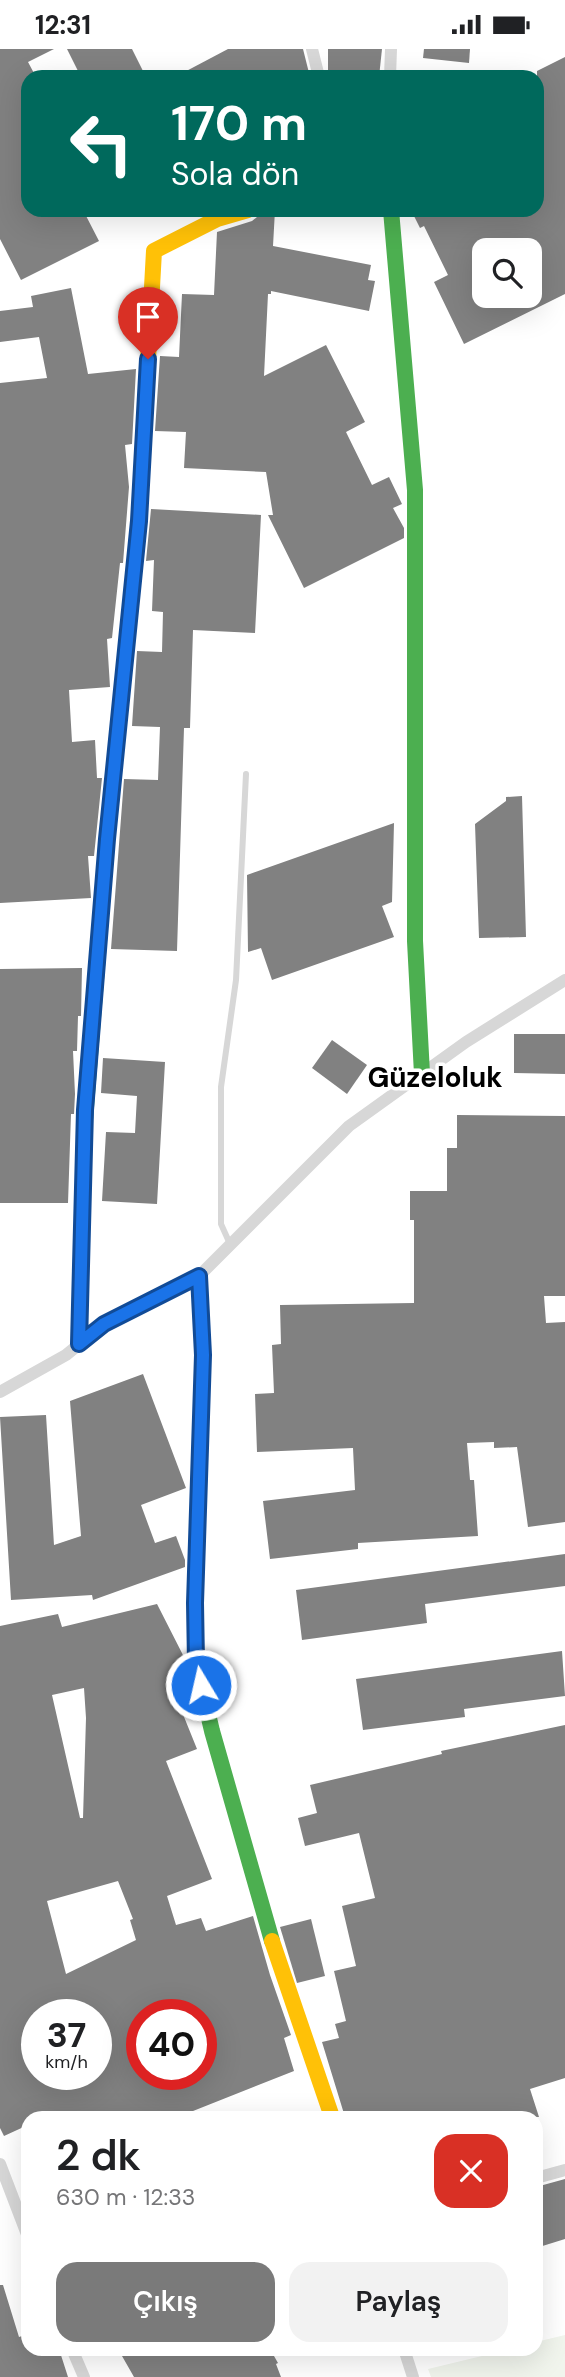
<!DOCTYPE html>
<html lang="tr">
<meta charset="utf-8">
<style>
:root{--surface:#fff;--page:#f2f2f2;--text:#202124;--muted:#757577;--accent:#7a7a7a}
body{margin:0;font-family:"DM Sans",sans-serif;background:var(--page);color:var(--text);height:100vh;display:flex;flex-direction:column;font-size:26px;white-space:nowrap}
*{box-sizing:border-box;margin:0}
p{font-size:23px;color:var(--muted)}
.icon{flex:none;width:38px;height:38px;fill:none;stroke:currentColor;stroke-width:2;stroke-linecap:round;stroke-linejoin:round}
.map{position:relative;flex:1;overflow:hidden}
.sheet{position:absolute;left:21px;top:2062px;width:522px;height:245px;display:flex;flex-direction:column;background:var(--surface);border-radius:21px;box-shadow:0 7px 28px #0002}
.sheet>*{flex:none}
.top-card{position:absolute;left:21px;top:21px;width:523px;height:147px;border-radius:21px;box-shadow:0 7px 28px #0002;background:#00695c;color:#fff;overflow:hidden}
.controls{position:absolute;left:472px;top:189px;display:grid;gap:14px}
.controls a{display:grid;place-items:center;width:70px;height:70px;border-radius:14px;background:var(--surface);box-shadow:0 7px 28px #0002;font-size:35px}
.speed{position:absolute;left:21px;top:1950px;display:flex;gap:14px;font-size:35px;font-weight:700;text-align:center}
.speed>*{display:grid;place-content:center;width:91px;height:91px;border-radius:50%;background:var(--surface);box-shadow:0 7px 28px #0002;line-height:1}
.speed small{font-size:18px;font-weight:400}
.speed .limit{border:10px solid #d22;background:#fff;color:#111}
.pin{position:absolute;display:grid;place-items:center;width:60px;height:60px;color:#fff;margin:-72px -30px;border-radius:50% 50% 50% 0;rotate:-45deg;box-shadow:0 0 7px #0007}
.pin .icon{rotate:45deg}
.me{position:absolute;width:77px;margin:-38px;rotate:351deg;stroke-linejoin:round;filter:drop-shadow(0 0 5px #0008)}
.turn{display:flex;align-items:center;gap:24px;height:147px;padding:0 35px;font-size:32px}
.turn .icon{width:91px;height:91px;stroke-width:2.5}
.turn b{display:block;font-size:49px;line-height:60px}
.round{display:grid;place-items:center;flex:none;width:74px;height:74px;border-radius:21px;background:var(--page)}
.head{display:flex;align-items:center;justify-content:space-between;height:119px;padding:0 35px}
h1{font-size:42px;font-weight:600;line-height:52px}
.button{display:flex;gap:14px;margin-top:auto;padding:14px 35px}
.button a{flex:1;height:80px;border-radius:21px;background:var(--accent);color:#fff;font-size:28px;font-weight:600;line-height:80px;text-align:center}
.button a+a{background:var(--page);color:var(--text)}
.status{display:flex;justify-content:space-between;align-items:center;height:49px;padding:0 35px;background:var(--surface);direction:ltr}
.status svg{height:19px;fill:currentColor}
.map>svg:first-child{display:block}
</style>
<div class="status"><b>12:31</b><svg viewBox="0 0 49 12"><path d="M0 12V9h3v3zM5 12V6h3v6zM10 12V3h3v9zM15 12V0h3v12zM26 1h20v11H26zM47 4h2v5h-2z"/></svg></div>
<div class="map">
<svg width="565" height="2328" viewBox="0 0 565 2328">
<rect width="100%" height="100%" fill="#fff"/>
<!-- green -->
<polygon fill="#f1f5ed" points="565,2286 565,2328 431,2328 428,2320 511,2300 536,2300 536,2293"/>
<!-- building -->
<g fill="#818181" fill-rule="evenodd">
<polygon points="0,0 54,0 28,13 36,28 28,28 28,161 83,161 99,192 21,231 0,190"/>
<polygon points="67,0 132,0 146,28 81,28"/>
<polygon points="228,0 303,0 310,28 175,28"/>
<polygon points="328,0 382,0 379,28 328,28"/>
<polygon points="424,0 470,0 469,14 423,9"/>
<path d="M565 8V245L464 295 434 233 448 226 424 177 420 179 411 161H537V22ZM485 201H530V247H485Z"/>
<polygon points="259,161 275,161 273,197 371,216 368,231 375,232 369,262 271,242 271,245 268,245 264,327 326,296 365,373 346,383 372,436 389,428 402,455 393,459 404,479 404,489 304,539 268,466 273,466 266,423 184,419 186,383 155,382 160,307 179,308 182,245 214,246 217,183 252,172 257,168"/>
<polygon points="71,239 88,325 136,320 132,395 125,396 129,438 123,514 120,514 112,589 107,590 110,638 69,641 72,693 95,691 97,729 102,729 94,807 88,807 91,849 0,854 0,334 47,329 39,288 0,293 0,262 33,258 31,247"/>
<polygon points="151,460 261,466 255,584 193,581 190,679 184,679 177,902 111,900 124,730 158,731 160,678 132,677 137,602 162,603 163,563 152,562 154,511 146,512"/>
<polygon points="522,747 526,888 479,889 475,775 506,752 506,748"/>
<polygon points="394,774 392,853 382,857 394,888 272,931 261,899 248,903 247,826"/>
<polygon points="82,919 81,967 78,967 77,1002 73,1002 75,1045 74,1065 71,1065 68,1154 0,1154 0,920"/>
<polygon points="514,985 565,985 565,1025 514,1024"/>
<polygon points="332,991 367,1016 347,1045 312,1019"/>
<polygon points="103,1009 165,1013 157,1155 102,1152 106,1083 135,1084 137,1047 101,1044"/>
<polygon points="457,1066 565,1067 565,1247 544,1247 546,1274 565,1273 565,1473 528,1478 517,1398 494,1399 494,1393 467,1394 470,1431 474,1431 478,1487 358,1494 358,1500 270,1510 263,1452 355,1441 353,1399 257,1403 255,1345 274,1344 272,1296 281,1295 280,1256 414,1254 414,1171 410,1171 410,1142 447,1142 447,1099 457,1099"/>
<polygon points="143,1325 186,1439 141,1456 155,1494 176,1487 185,1511 185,1518 93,1551 92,1546 11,1551 0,1368 46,1366 54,1496 81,1487 70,1352"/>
<polygon points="565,1505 565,1537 425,1555 427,1574 302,1591 296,1541"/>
<path d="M157 1555 185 1610 192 1645 176 1648 197 1700 166 1712 212 1830 167 1847 176 1876 201 1869 206 1882 253 1867 270 1926 291 1986 284 1989 294 2022 188 2064 189 2068H28V2076L4 2087 0 2079V1577L58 1565 62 1578ZM84 1639 86 1669 83 1769H80L52 1646ZM118 1832 133 1870 130 1871 136 1891 66 1925 47 1852ZM37 1965H96V2025H37ZM142 1965H201V2025H142Z"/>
<polygon points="562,1602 565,1647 464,1660 465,1668 363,1681 356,1630"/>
<polygon points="565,1676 565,2029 530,2040 539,2068 345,2068 322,1993 339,1989 335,1975 346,1972 334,1922 356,1917 342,1857 375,1849 359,1784 305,1797 298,1769 317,1764 310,1736 442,1705 441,1702"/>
<polygon points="311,1870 325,1927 297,1934 280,1878"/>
<polygon points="565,2130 565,2190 536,2199 536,2138"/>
<polygon points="0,2236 3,2236 19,2288 28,2285 28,2300 59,2300 68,2328 0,2328"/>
<polygon points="118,2300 270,2300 278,2314 276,2315 281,2328 134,2328"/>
</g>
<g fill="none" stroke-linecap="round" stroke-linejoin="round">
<!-- lane -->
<polyline stroke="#d7d7d7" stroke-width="6" points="230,1195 221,1175 221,1038 236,931 246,725"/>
<!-- street -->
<g stroke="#d7d7d7" stroke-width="12">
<polyline points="312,0 319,28"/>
<polyline points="390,28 391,0"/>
<polyline points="0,1343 66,1306 104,1275 199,1227 349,1077 466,993 565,931"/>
<polyline points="0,2115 28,2188"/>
<polyline points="536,2129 565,2121"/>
<polyline points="72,2300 84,2328"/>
<polyline points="404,2300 413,2328"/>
</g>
<!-- fast -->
<g stroke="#4caf50" stroke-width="16">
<polyline points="391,161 415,441 415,892 422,1025"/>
<polyline points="85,1071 107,790 139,472 142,419"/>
<polyline points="199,1227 203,1306 195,1554 196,1614 212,1682 272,1892"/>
</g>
<!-- slow -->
<g stroke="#ffc107" stroke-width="16">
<polyline points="142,419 154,202 217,170 248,161"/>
<polyline points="79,1295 85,1071"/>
<polyline points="272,1892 332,2068"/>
</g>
</g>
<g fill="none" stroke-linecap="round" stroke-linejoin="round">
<!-- route casing -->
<g stroke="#114b97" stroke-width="18">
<polyline id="route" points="148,310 139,472 107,790 85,1061 79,1295 104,1275 199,1227 203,1306 195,1554 196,1614 201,1636"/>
</g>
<!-- route -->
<use href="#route" stroke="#1a73e8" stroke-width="12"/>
</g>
<g text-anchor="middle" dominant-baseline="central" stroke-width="7" stroke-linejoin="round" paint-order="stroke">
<!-- district labels -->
<g font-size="28" font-weight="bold" fill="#000" stroke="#fff">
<text x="435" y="1028">Güzeloluk</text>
</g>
</g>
</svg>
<div class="controls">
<a><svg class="icon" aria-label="search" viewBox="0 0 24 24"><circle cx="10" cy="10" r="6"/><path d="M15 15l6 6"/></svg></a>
</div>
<div class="speed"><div>37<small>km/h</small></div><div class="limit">40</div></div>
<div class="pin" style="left:148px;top:310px;background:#d93025"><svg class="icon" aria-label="arrive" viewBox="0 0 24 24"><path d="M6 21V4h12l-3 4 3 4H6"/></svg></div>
<svg class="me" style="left:201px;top:1636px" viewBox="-20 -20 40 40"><circle r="17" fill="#1a73e8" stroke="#fff" stroke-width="3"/><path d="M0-11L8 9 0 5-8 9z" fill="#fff"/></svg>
<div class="top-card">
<div class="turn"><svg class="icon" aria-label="left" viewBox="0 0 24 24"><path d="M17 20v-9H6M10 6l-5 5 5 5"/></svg><div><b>170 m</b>Sola dön</div></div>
</div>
<section class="sheet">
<div class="head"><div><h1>2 dk</h1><p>630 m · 12:33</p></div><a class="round" style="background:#d93025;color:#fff"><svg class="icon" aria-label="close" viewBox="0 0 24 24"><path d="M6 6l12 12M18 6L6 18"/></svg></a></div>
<div class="button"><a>Çıkış</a><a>Paylaş</a></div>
</section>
</div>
